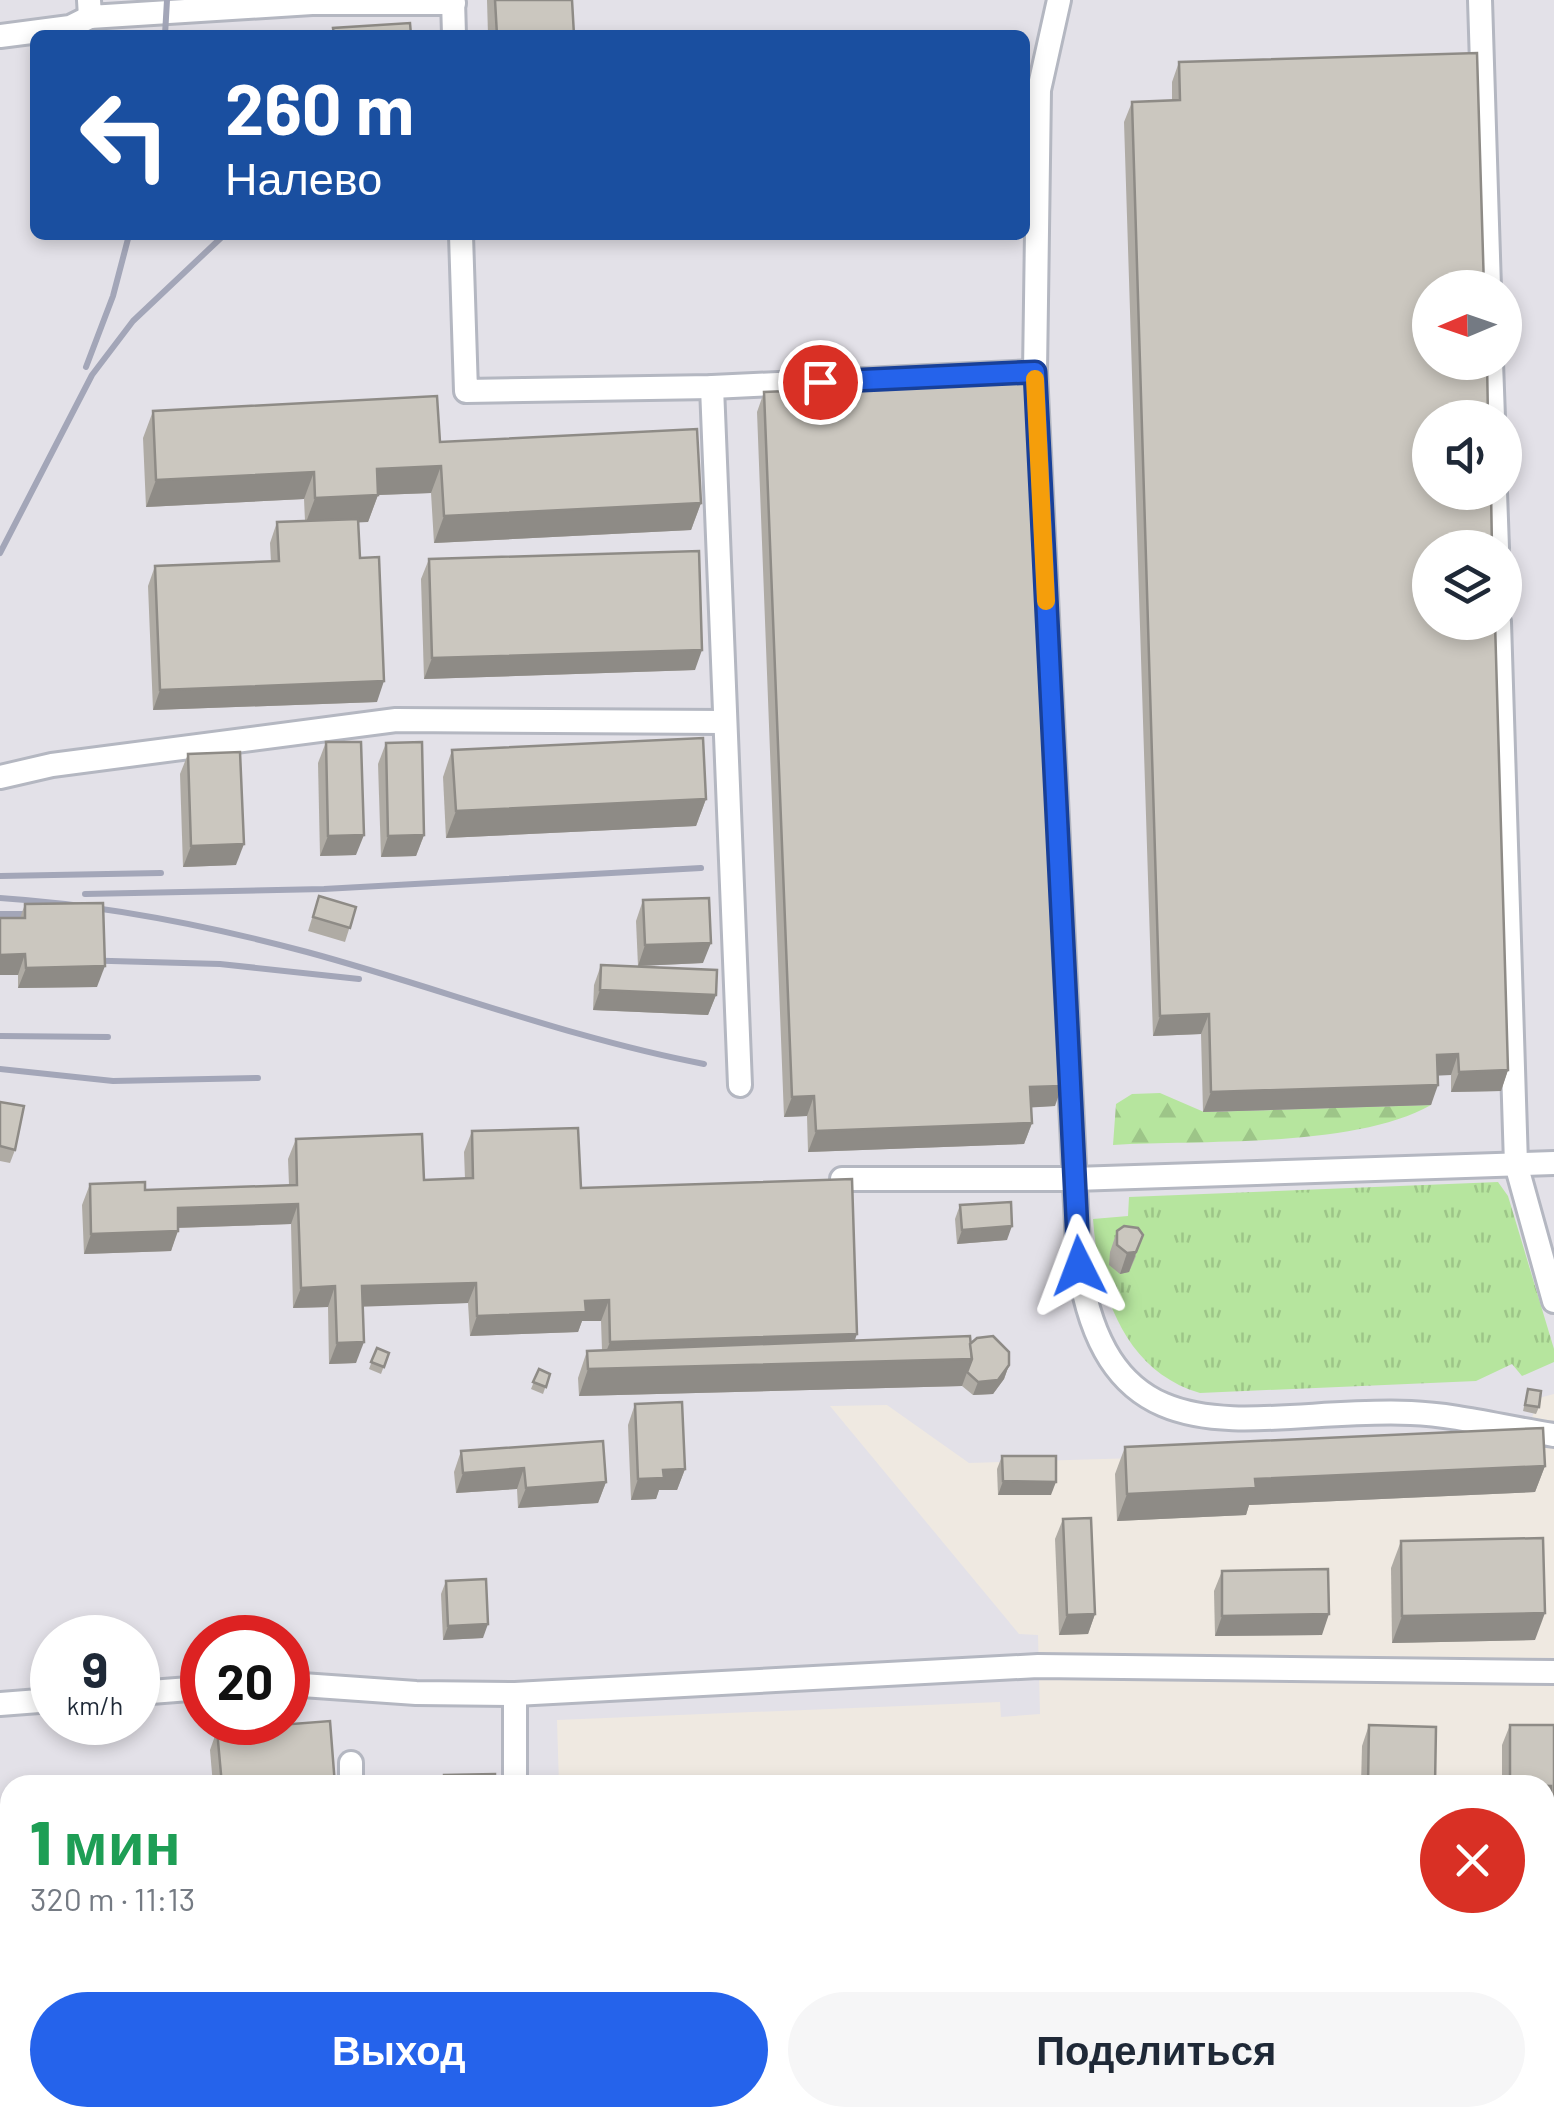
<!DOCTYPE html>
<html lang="ru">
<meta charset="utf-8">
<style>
:root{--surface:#fff;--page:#f6f6f7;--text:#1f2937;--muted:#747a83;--accent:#2563eb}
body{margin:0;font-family:Barlow,sans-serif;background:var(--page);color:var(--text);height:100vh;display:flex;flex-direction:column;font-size:38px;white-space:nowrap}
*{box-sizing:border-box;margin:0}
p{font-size:32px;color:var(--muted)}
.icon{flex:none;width:55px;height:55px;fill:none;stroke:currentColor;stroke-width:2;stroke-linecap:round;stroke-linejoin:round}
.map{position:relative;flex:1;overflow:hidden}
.panel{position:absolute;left:0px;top:1775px;width:1555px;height:352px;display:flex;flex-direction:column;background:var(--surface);border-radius:30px 30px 0 0;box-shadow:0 5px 15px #0003}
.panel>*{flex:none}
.banner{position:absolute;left:30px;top:30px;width:1000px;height:210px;border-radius:15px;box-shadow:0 5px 15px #0003;background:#1a4fa0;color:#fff;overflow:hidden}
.needle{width:65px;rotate:268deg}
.controls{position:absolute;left:1412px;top:270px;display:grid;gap:20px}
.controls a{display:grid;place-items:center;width:110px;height:110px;border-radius:50%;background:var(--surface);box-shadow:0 5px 15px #0003;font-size:50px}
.speed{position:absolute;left:30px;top:1615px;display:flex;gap:20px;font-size:50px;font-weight:700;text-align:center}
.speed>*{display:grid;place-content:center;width:130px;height:130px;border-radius:50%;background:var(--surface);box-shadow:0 5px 15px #0003;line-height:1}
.speed small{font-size:25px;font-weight:400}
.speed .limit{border:15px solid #d22;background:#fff;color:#111}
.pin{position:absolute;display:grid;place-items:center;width:85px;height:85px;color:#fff;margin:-42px;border:5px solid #fff;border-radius:50%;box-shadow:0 2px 10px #0007}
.me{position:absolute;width:110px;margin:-55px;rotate:357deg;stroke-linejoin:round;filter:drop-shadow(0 0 8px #0008)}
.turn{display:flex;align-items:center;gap:35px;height:210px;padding:0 30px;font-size:45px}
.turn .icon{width:130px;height:130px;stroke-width:2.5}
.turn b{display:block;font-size:70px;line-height:85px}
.round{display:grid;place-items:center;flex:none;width:105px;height:105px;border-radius:52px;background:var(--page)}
.headline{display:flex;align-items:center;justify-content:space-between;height:170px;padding:0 30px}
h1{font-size:60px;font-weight:800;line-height:75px;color:#1e9e55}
.primary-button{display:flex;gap:20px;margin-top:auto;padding:20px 30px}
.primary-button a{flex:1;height:115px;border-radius:60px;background:var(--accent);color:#fff;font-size:40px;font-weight:800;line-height:115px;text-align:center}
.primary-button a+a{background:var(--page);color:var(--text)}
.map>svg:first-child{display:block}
</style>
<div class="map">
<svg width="1554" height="2126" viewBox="0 0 1554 2126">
<defs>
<pattern id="grass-tufts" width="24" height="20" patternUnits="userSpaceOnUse" patternTransform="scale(2.5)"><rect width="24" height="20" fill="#b6e59e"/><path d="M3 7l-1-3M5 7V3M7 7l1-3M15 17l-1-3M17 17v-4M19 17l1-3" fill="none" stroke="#9dc588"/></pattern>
<pattern id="forest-firs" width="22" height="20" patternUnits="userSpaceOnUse" patternTransform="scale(2.5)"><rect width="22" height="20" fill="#b6e59e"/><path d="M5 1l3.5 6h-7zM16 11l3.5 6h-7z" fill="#9dc588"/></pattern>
</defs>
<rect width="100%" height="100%" fill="#efe9e1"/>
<!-- industrial -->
<path fill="#e3e1e8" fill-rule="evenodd" d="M0 0H1554V1394L1539 1398 1521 1449 1282 1451 1270 1440 1219 1442 1208 1456 969 1463 887 1405 830 1406 1019 1634 1038 1635 1040 1714 1001 1717 1000 1702 557 1720 559 1785H10V2118H535V2126H0ZM35 35H1025V235H35ZM1430 288H1505V362H1430ZM1430 418H1505V492H1430ZM1430 548H1505V622H1430ZM52 1638H138V1722H52ZM202 1638H288V1722H202Z"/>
<!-- grass -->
<path fill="url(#grass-tufts)" d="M1498 1182 1508 1196 1554 1349V1362L1522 1376 1512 1364 1476 1381 1200 1393C1124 1371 1098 1291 1093 1219L1128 1216 1129 1197Z"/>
<!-- forest -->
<path fill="url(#forest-firs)" d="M1160 1093 1204 1112 1431 1105C1355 1148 1203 1140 1113 1145L1116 1104 1132 1094Z"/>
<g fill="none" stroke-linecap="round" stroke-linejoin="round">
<!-- minor casing -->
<g stroke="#b4b7c1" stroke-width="28">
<g id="minor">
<polyline points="89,0 90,17 312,3 454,3"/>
<polyline points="453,0 454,35"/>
<path d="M1059 0 1039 90 1035 372 1079 1266C1111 1475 1261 1406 1411 1413 1459 1415 1506 1428 1554 1435"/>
<polyline points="1480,0 1489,288"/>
<polyline points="0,36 70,27 90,17"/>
<polyline points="461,235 466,391 712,387 1035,372"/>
<polyline points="1491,362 1493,418"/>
<polyline points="712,387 740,1085"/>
<polyline points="1495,492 1497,548"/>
<polyline points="1499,622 1516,1164 1554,1301"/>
<polyline points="0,777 52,765 396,720 724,722"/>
<polyline points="842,1179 1074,1179 1554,1163"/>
<polyline points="288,1684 416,1693 515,1694 1038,1666 1554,1672"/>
<polyline points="138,1693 202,1688"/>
<polyline points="0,1704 52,1700"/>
<polyline points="351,1763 351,1785"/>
<polyline points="515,1785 515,1694"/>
<polyline points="1545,2071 1554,2070"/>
<polyline points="356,2118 356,2126"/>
<polyline points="506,2126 507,2118"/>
</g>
</g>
<!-- minor -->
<use href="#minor" stroke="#fff" stroke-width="22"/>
<!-- rail -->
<g stroke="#a3a6b8" stroke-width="6">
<polyline points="165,35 167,0"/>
<polyline points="86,367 113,296 129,235"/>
<polyline points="0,553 92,375 133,321 224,235"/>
<polyline points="0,876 161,873"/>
<polyline points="85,894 324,889 701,868"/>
<path d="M0 898C105 905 206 925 307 952 440 988 568 1038 704 1064"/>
<polyline points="0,914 45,914"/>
<polyline points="75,960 220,964 359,979"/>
<polyline points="0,1036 108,1037"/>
<polyline points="0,1069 113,1081 258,1078"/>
</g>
</g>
<!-- wall -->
<g fill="#afaba4">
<polygon points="487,0 572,0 574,35 488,35"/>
<polygon points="1179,62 1508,1070 1501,1091 1451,1092 1451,1075 1438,1075 1431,1105 1203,1112 1201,1034 1153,1036 1124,122 1132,102 1172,100 1172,82"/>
<polygon points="764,392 1055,1106 1031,1107 1032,1123 1024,1144 808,1152 807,1116 784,1117 757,412"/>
<polygon points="153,411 440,442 701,503 691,530 434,543 431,493 378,495 368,522 358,522 360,558 377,702 153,710 148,586 155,566 271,562 270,543 277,522 305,521 304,499 146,507 143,438"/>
<polygon points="429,559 695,670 424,679 421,579"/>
<polygon points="326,742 356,855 320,856 318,763"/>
<polygon points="386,743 424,835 416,856 381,857 378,764"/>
<polygon points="452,750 706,799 696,826 446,838 443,777"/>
<polygon points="188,754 236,865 183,867 180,774"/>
<polygon points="319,896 356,907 345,942 308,931"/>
<polygon points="643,900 703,963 638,966 636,921"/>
<polygon points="25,904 97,987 18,988 18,975 0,975 0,918 20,918"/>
<polygon points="601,965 716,995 708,1015 593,1010 594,985"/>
<polygon points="0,1102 15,1150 10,1163 0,1161"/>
<polygon points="472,1131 581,1188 855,1340 970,1344 1009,1365 1004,1379 993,1394 973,1395 962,1386 579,1396 578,1378 587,1351 602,1350 601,1321 582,1321 578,1332 470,1336 468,1303 362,1306 356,1363 329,1364 328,1307 293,1308 291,1224 178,1228 171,1251 84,1254 82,1205 90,1184 145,1190 289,1185 288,1159 296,1139 424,1180 465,1179 464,1152"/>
<polygon points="960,1205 1007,1240 957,1244 955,1219"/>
<polygon points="1117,1231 1136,1256 1129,1272 1120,1274 1109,1265 1110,1252"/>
<polygon points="377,1348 389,1353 381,1374 369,1369"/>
<polygon points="539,1369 550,1374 543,1394 531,1389"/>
<polygon points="1528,1389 1539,1407 1536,1414 1523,1411"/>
<polygon points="635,1404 685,1469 677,1490 659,1490 656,1499 631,1500 628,1425"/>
<polygon points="1125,1447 1545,1466 1535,1492 1249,1505 1246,1515 1117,1521 1115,1474"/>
<polygon points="461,1451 606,1482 598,1503 518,1508 517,1489 456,1493 454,1472"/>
<polygon points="1002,1456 1051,1495 998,1495 997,1469"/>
<polygon points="1063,1519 1095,1614 1088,1634 1059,1635 1055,1539"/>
<polygon points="1401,1541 1535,1640 1392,1643 1391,1568"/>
<polygon points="1222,1571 1322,1635 1215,1636 1214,1591"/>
<polygon points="446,1581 483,1638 443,1640 441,1594"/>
<polygon points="1369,1725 1435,1785 1361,1785 1362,1746"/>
<polygon points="1510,1725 1554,1725 1554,1829 1545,1829 1545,1785 1502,1785 1502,1745"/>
<polygon points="217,1730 335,1785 213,1785 210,1750"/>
<rect x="1392" y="2118" width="91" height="8"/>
</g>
<!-- shaded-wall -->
<g fill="#8e8b86">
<polygon points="441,466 431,493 378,495 368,522 305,525 315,498 377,469"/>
<polygon points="314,472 304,499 146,507 156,480"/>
<polygon points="701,503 691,530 434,543 444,516"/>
<polygon points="702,650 695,670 424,679 432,658"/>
<polygon points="384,681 377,702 153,710 160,690"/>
<polygon points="706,799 696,826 446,838 456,811"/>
<polygon points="364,835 356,855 320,856 328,836"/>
<polygon points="424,835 416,856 381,857 388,836"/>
<polygon points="244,844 236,865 183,867 191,846"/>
<polygon points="711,943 703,963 638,966 645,945"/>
<polygon points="25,954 18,975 0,975 0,955"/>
<polygon points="105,966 97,987 18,988 26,968"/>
<polygon points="600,990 716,995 708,1015 593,1010"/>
<polygon points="1209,1014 1201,1034 1153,1036 1160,1016"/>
<polygon points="1458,1054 1451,1075 1430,1076 1437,1055"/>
<polygon points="1508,1070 1501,1091 1451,1092 1459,1072"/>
<polygon points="1438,1085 1431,1105 1203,1112 1211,1092"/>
<polygon points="1062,1086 1055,1106 1023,1108 1030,1087"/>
<polygon points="814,1096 807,1116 784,1117 792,1097"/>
<polygon points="1032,1123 1024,1144 808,1152 816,1131"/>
<polygon points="298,1204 291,1224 170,1228 178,1208"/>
<polygon points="1012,1226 1007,1240 957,1244 962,1230"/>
<polygon points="178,1231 171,1251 84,1254 91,1234"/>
<polygon points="1143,1235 1129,1272 1120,1274 1127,1253"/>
<polygon points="476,1283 468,1303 354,1307 362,1286"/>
<polygon points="335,1286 328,1307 293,1308 301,1288"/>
<polygon points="609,1300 601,1321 582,1321 578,1332 470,1336 477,1316 585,1301"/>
<polygon points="857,1334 850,1354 602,1362 610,1342"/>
<polygon points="364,1342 356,1363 329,1364 337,1343"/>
<polygon points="972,1359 962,1386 579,1396 588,1369"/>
<polygon points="1009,1365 1004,1379 993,1394 973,1395 978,1382"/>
<polygon points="1545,1466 1535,1492 1249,1505 1246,1515 1117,1521 1127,1494 1255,1479"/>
<polygon points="524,1468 517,1489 456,1493 463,1473"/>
<polygon points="685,1469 677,1490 659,1490 656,1499 631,1500 638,1479 663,1470"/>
<polygon points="1003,1481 1056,1482 1051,1495 998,1495"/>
<polygon points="606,1482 598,1503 518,1508 526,1488"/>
<polygon points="1545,1613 1535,1640 1392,1643 1402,1616"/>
<polygon points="1095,1614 1088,1634 1059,1635 1067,1615"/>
<polygon points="1329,1614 1322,1635 1215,1636 1222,1616"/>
<polygon points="488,1624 483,1638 443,1640 448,1626"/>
<polygon points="1545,1786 1551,1786 1545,1801"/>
<polygon points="1551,1809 1554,1809 1554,1829 1545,1829 1545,1824"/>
<polygon points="1554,1995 1554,2021 1545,2022 1545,1996"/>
<polygon points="416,2118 455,2118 452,2126 413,2126"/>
</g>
<!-- building -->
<g fill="#cbc7bf" stroke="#8e8b86" stroke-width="2.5">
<polygon points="495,0 572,0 574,35 497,35"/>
<polygon points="410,23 411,35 334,35 333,28"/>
<polygon points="1477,53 1484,288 1430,288 1430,362 1487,362 1488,418 1430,418 1430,492 1491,492 1492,548 1430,548 1430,622 1495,622 1508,1070 1459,1072 1458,1054 1437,1055 1438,1085 1211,1092 1209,1014 1160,1016 1132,102 1180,100 1179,62"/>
<polygon points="1035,381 1062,1086 1030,1087 1032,1123 816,1131 814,1096 792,1097 764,392"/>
<polygon points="437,396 440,442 697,429 701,503 444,516 441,466 377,469 378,495 315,498 314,472 156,480 153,411"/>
<polygon points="358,519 360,558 379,557 384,681 160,690 155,566 279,561 277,522"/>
<polygon points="699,551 702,650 432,658 429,559"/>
<polygon points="703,738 706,799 456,811 452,750"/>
<polygon points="326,742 361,742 364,835 328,836"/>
<polygon points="422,742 424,835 388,836 386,743"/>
<polygon points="240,752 244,844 191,846 188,754"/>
<polygon points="319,896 356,907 350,928 313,917"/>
<polygon points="709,898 711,943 645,945 643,900"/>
<polygon points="103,903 105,966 26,968 25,954 0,955 0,918 25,918 25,904"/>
<polygon points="601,965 717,970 716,995 600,990"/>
<polygon points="0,1102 24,1106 15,1150 0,1146"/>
<polygon points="578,1128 581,1188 852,1179 857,1334 610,1342 609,1300 585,1301 586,1312 477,1316 476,1283 362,1286 364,1342 337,1343 335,1286 301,1288 298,1204 178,1208 178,1231 91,1234 90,1184 145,1182 145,1190 297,1185 296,1139 422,1134 424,1180 473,1178 472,1131"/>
<polygon points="1011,1202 1012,1226 962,1230 960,1205"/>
<polygon points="1124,1226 1138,1228 1143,1235 1136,1252 1127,1253 1117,1245 1117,1231"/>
<polygon points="970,1336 972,1359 588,1369 587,1351"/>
<polygon points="993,1336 1009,1352 1009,1365 998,1380 978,1382 967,1372 972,1359 970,1344 977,1338"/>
<polygon points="377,1348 389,1353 384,1367 371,1362"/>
<polygon points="539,1369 550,1374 546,1387 533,1382"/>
<polygon points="1528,1389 1541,1391 1539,1407 1525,1405"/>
<polygon points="682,1402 685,1469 663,1470 664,1478 638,1479 635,1404"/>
<polygon points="1543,1428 1545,1466 1255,1479 1256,1488 1127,1494 1125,1447"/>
<polygon points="603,1441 606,1482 526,1488 524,1468 463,1473 461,1451"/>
<polygon points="1002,1456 1056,1456 1056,1482 1003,1481"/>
<polygon points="1091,1518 1095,1614 1067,1615 1063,1519"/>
<polygon points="1543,1538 1545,1613 1402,1616 1401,1541"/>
<polygon points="1328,1569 1329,1614 1222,1616 1222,1571"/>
<polygon points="486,1579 488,1624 448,1626 446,1581"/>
<polygon points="330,1721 335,1785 222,1785 217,1730"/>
<polygon points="1369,1725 1436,1727 1435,1785 1368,1785"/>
<polygon points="1510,1725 1554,1725 1554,1809 1551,1809 1551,1786 1510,1785"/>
<polygon points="495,1774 495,1785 444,1785 444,1775"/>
<polygon points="10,1901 10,2118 297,2118 298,2126 0,2126 0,1902"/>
<polygon points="1554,1924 1554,1995 1545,1996 1545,1925"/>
<rect x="1400" y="2118" width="83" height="8"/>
</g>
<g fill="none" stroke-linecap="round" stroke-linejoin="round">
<!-- route casing -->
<g stroke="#184099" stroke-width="25">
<polyline id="route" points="820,382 1035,372 1079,1266"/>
</g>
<!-- route -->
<use href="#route" stroke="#2563eb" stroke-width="18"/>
<!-- slow -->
<polyline stroke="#f59e0b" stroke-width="18" points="1035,379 1046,601"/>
</g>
</svg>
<div class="controls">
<a><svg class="needle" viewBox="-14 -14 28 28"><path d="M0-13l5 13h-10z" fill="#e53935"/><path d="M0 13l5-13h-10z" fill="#747a83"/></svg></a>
<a><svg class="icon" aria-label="sound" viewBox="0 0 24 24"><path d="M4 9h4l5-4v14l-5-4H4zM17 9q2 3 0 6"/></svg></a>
<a><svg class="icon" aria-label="layers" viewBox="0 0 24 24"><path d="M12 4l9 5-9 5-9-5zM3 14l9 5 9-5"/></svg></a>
</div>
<div class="speed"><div>9<small>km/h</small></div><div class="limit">20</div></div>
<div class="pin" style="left:820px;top:382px;background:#d93025"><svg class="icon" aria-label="arrive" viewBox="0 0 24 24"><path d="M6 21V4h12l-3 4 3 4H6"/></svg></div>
<svg class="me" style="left:1079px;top:1266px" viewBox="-20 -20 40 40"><path d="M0-17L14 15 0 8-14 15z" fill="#2563eb" stroke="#fff" stroke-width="4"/></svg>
<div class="banner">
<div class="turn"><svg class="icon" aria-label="left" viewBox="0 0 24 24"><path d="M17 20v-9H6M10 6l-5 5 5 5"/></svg><div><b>260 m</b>Налево</div></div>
</div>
<section class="panel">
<div class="headline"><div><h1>1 мин</h1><p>320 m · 11:13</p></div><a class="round" style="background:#d93025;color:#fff"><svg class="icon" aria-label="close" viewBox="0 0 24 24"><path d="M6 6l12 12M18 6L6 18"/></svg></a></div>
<div class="primary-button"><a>Выход</a><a>Поделиться</a></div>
</section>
</div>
